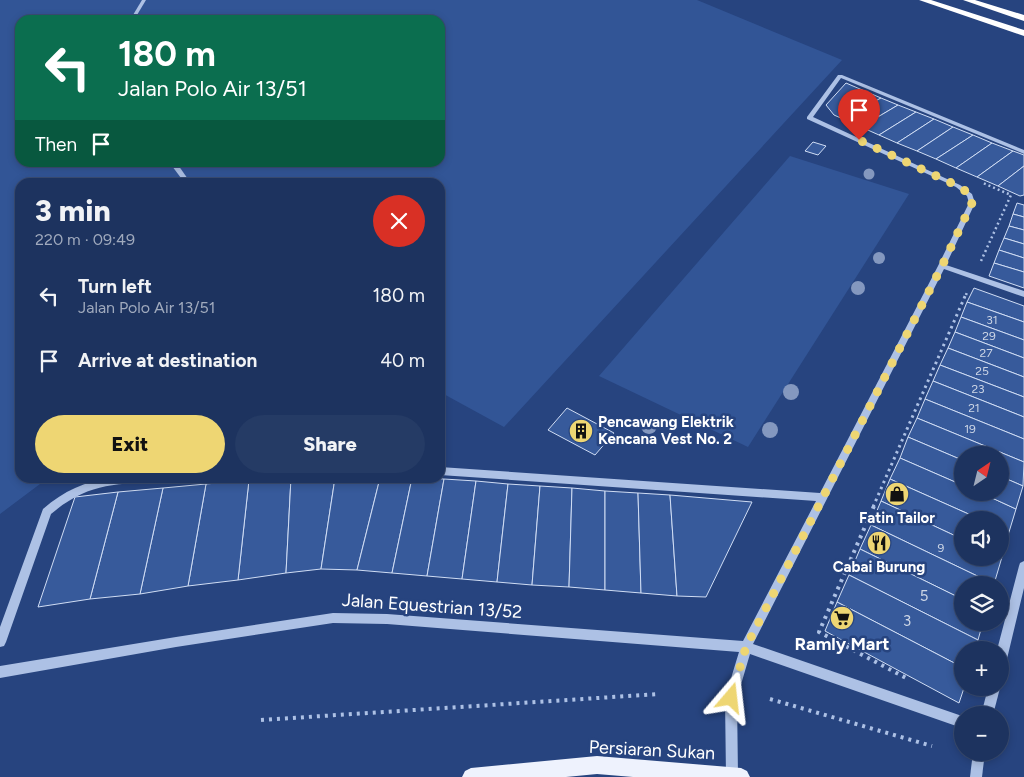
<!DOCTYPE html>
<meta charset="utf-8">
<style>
:root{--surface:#1d335f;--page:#253b65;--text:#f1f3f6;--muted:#a0aabd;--line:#3b4e74;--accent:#eed673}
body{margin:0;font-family:Figtree,sans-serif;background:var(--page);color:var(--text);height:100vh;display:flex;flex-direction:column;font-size:19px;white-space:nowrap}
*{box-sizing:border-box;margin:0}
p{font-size:16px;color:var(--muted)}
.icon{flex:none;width:28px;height:28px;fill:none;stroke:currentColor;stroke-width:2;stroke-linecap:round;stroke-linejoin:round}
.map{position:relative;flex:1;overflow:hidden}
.sheet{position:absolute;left:15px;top:178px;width:430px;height:305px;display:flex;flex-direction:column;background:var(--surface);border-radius:15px;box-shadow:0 2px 8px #0003,0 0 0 1px var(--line)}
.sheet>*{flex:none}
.guide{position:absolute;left:15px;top:15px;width:430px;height:152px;border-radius:15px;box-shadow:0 2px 8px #0003,0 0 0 1px var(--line);background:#0b6e4f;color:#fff;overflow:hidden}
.needle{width:32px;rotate:35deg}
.buttons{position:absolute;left:954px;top:446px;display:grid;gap:10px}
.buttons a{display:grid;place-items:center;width:55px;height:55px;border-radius:50%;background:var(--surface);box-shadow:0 2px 8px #0003,0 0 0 1px var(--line);font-size:25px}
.pin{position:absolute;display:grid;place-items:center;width:42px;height:42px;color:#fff;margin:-51px -21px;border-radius:50% 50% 50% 0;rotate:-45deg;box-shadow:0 0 5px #0007}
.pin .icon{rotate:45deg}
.me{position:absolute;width:55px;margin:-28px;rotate:17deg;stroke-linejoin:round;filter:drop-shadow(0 0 4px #0008)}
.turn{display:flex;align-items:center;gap:18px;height:105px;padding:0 20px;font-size:22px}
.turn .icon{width:65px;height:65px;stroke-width:2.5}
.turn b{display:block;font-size:35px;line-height:42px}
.then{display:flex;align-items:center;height:48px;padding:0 20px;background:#0003;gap:10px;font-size:19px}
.round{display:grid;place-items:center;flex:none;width:52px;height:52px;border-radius:26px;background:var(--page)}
.overview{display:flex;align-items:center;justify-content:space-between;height:85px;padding:0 20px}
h1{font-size:30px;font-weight:800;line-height:38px}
.primary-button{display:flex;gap:10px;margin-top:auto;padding:10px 20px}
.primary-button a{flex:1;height:58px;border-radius:30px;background:var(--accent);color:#111;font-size:20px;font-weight:800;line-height:58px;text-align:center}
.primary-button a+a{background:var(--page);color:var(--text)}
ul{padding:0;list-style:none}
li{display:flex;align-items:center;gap:15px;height:65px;padding:0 20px}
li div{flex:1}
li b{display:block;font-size:19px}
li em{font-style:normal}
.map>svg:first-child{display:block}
</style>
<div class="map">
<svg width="1024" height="777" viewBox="0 0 1024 777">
<rect width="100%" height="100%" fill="#27447f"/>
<!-- green -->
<g fill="#325596" fill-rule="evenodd">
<path d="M0 0H697L842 60 504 427 440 392V182H20V478H48L0 514ZM20 20H440V162H20Z"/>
<polygon points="790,156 909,194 748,447 599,376"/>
</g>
<!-- building -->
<g fill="#375a9b" stroke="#d0ddf4">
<polygon points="846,83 881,98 843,119 834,115 826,105"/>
<polygon points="881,98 898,105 861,127 843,119"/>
<polygon points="898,105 916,112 879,135 861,127"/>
<polygon points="916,112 934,119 897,143 879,135"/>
<polygon points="934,119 953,127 917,151 897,143"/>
<polygon points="953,127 973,135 936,159 917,151"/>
<polygon points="973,135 992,143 956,168 936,159"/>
<polygon points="813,142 826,146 818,155 805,151"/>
<polygon points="992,143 1013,151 977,177 956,168"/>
<polygon points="1013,151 1024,155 1024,166 998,186 977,177"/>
<polygon points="1024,166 1024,195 1020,196 998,186"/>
<polygon points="1017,203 1024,205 1024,217 1013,214"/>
<polygon points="1013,214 1024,217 1024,230 1009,226"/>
<polygon points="1009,226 1024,230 1024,244 1004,238"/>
<polygon points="1004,238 1024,244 1024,258 999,250"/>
<polygon points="999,250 1024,258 1024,272 994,263"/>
<polygon points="994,263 1024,272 1024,288 989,276"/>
<polygon points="974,288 1024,306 1024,322 967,302"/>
<polygon points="967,302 1024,322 1024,340 961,317"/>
<polygon points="961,317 1024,340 1024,358 955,332"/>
<polygon points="955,332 1024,358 1024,377 948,348"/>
<polygon points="948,348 1024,377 1024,397 940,365"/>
<polygon points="940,365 1024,397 1024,417 933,381"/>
<polygon points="933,381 1024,417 1024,439 925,399"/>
<polygon points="925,399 1024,439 1024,462 917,418"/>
<polygon points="567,408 614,433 595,455 548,430"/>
<polygon points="917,418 1024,462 1023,486 1000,476 1000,455 962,455 962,460 908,437"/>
<polygon points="908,437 962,460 962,485 900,458"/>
<polygon points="900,458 962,485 962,492 979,492 1016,509 1009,532 1000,528 1000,520 982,520 890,479"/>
<polygon points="1000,476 1023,486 1016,509 979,492 1000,492"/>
<polygon points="271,478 291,478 286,573 238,580 249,480"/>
<polygon points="291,478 335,478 321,569 286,573"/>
<polygon points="335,478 380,478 357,570 321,569"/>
<polygon points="380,478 412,478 392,573 357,570"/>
<polygon points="412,478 444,479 427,576 392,573"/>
<polygon points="444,479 476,481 462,579 427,576"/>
<polygon points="890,479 982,520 962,520 962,539 881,501"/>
<polygon points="249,480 238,580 188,586 206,484"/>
<polygon points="476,481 508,484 497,582 462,579"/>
<polygon points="206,484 188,586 140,594 163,488"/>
<polygon points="508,484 540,486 532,585 497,582"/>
<polygon points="540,486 572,488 569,587 532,585"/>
<polygon points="163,488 140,594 90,599 118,492"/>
<polygon points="572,488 605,491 605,590 569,587"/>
<polygon points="605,491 638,493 641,593 605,590"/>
<polygon points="118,492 90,599 38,607 75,497"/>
<polygon points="638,493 670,495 677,596 641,593"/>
<polygon points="670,495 752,502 706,597 677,596"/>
<polygon points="881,501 962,539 962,558 1002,557 994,584 871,525"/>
<polygon points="871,525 994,584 994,585 962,585 962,599 860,549"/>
<polygon points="1000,528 1009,532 1002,557 1000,557"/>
<polygon points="860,549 962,599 962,622 983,622 978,640 849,575"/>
<polygon points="849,575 978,640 975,650 962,650 962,667 837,602"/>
<polygon points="837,602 962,667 964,688 959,703 825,631"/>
</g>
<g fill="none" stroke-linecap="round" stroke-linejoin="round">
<!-- path-far2 -->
<g stroke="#adc1e5" stroke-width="2.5" stroke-dasharray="2 3" stroke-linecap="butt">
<polyline points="981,261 1011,195 983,183"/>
<polyline points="966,295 967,292"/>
</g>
<!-- path-far1 -->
<polyline stroke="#adc1e5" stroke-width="3" stroke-dasharray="2.5 4" stroke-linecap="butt" points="873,507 966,294"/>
<!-- path -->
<g stroke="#adc1e5" stroke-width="4" stroke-dasharray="3 5" stroke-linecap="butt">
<polyline points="874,506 819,632 908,679"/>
<polyline points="770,699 932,746"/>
<polyline points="261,720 659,694"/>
</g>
<!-- minor -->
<g fill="#adc1e5" fill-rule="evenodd">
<polygon points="142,0 146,0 134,20 130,20"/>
<polygon points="838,75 842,75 1024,150 1024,154 1022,153 841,78 813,117 960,185 972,194 975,203 946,265 1024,291 1024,297 944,269 753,644 962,716 962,728 750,654 737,698 738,776 726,777 725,698 739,652 387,624 333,623 176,647 0,678 0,666 176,637 333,613 387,614 743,641 816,501 440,475 440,467 820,493 938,266 969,203 967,196 956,187 807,119 807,117"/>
<polygon points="169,162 176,162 190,182 184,182"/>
<path d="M111 478H168L166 481 163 482C116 484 89 482 51 514L6 642 4 646 0 647V627L43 509C64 491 85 481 111 478Z"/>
<polygon points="1024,561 1024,588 1006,663 1004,667 1000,669 1000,650 997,650 1019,566 1020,563"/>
<polygon points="988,688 1000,688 993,715 981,715"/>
<polygon points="973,752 985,752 982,777 970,777"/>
</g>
<!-- major -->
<polygon fill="#eef2fd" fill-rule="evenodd" points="597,756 741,768 747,771 750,777 633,777 597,774 566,777 462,777 465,771 471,768"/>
<!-- highway -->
<g fill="#fff" fill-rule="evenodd">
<polygon points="919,0 931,0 1024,30 1024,36"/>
<polygon points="963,0 975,0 1024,15 1024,21"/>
</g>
</g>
<!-- trees -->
<g fill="#8498bf">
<circle cx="869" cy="174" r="5.5"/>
<circle cx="879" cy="258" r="6"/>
<circle cx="858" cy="288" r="7"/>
<circle cx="791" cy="392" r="8"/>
<circle cx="649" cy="426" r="8"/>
<circle cx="770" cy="430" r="8"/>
</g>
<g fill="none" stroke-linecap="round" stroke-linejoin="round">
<!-- route -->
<polyline stroke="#eed673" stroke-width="9" stroke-dasharray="0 16.2" points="731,698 746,647 942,266 972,203 970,194 958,186 859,140"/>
</g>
<!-- icons -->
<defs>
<g id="building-disc" transform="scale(1.25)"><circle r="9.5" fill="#eed673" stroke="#27447f"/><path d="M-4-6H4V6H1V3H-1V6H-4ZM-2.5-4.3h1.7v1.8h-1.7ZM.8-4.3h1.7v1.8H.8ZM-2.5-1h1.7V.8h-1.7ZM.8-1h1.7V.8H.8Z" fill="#111"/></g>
<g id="shop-disc" transform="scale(1.25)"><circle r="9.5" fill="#eed673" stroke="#27447f"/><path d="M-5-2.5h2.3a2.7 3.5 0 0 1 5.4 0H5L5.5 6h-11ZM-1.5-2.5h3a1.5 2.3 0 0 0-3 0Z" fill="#111"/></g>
<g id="restaurant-disc" transform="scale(1.25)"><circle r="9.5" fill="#eed673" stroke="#27447f"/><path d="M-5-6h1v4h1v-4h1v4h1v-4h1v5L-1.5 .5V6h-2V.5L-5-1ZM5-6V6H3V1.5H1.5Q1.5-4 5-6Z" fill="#111"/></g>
<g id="supermarket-disc" transform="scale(1.25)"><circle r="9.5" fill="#eed673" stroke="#27447f"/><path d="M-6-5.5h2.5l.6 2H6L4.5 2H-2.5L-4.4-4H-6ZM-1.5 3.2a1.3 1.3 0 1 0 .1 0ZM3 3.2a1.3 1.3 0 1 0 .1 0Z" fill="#111"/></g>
</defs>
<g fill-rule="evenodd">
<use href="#building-disc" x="581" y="431"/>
<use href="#shop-disc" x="897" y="494"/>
<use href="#restaurant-disc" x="879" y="543"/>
<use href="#supermarket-disc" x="842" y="618"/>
</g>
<g text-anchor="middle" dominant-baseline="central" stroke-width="5" stroke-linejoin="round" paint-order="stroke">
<!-- number labels -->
<g font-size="12" fill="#cdd6e6">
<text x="992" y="320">31</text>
<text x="989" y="336">29</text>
<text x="986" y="353">27</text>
<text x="982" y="371">25</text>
<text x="978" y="389">23</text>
<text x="974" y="408">21</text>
<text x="970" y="429">19</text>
<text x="941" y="548">9</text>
</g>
<!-- poi labels -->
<g font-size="15" font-weight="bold" fill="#fff" stroke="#27447f">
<text x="598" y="422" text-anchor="start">Pencawang Elektrik<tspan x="598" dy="17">Kencana Vest No. 2</tspan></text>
<text x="897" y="518">Fatin Tailor</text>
<text x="879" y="567">Cabai Burung</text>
</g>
<!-- near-number labels -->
<g font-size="15" fill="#cdd6e6">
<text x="924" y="596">5</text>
<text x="907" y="621">3</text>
</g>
<!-- near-street labels -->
<g font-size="18" fill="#fff" stroke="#27447f">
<text transform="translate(432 606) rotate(4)">Jalan Equestrian 13/52</text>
<text transform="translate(652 750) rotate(3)">Persiaran Sukan</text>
</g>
<!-- near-poi labels -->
<g font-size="18" font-weight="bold" fill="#fff" stroke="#27447f">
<text x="842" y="644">Ramly Mart</text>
</g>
</g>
</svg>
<div class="buttons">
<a><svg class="needle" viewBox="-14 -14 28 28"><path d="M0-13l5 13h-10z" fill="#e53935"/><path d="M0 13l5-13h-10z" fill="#a0aabd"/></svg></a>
<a><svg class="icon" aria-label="sound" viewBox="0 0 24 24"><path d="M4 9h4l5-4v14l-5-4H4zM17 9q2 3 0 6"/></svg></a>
<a><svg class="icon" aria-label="layers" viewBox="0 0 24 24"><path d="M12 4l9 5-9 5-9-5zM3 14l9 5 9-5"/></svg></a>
<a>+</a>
<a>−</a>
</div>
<div class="pin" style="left:859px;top:140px;background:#d93025"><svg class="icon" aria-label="arrive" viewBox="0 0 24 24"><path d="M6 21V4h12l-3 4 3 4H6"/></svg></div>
<svg class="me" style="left:731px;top:698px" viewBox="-20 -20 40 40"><path d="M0-17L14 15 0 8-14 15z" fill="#eed673" stroke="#fff" stroke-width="4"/></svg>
<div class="guide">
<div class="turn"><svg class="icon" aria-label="left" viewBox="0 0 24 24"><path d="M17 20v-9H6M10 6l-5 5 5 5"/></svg><div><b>180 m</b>Jalan Polo Air 13/51</div></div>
<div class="then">Then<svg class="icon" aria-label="arrive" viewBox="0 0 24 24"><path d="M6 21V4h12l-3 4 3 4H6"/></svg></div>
</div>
<section class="sheet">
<div class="overview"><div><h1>3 min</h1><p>220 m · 09:49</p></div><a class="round" style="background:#d93025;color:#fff"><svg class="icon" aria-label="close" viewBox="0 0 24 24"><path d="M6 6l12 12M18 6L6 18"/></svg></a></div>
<ul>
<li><svg class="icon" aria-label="left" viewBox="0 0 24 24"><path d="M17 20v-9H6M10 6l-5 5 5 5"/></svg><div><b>Turn left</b><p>Jalan Polo Air 13/51</p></div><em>180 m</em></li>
<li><svg class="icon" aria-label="arrive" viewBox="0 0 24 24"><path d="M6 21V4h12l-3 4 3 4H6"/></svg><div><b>Arrive at destination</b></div><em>40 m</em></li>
</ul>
<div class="primary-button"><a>Exit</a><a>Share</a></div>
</section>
</div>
